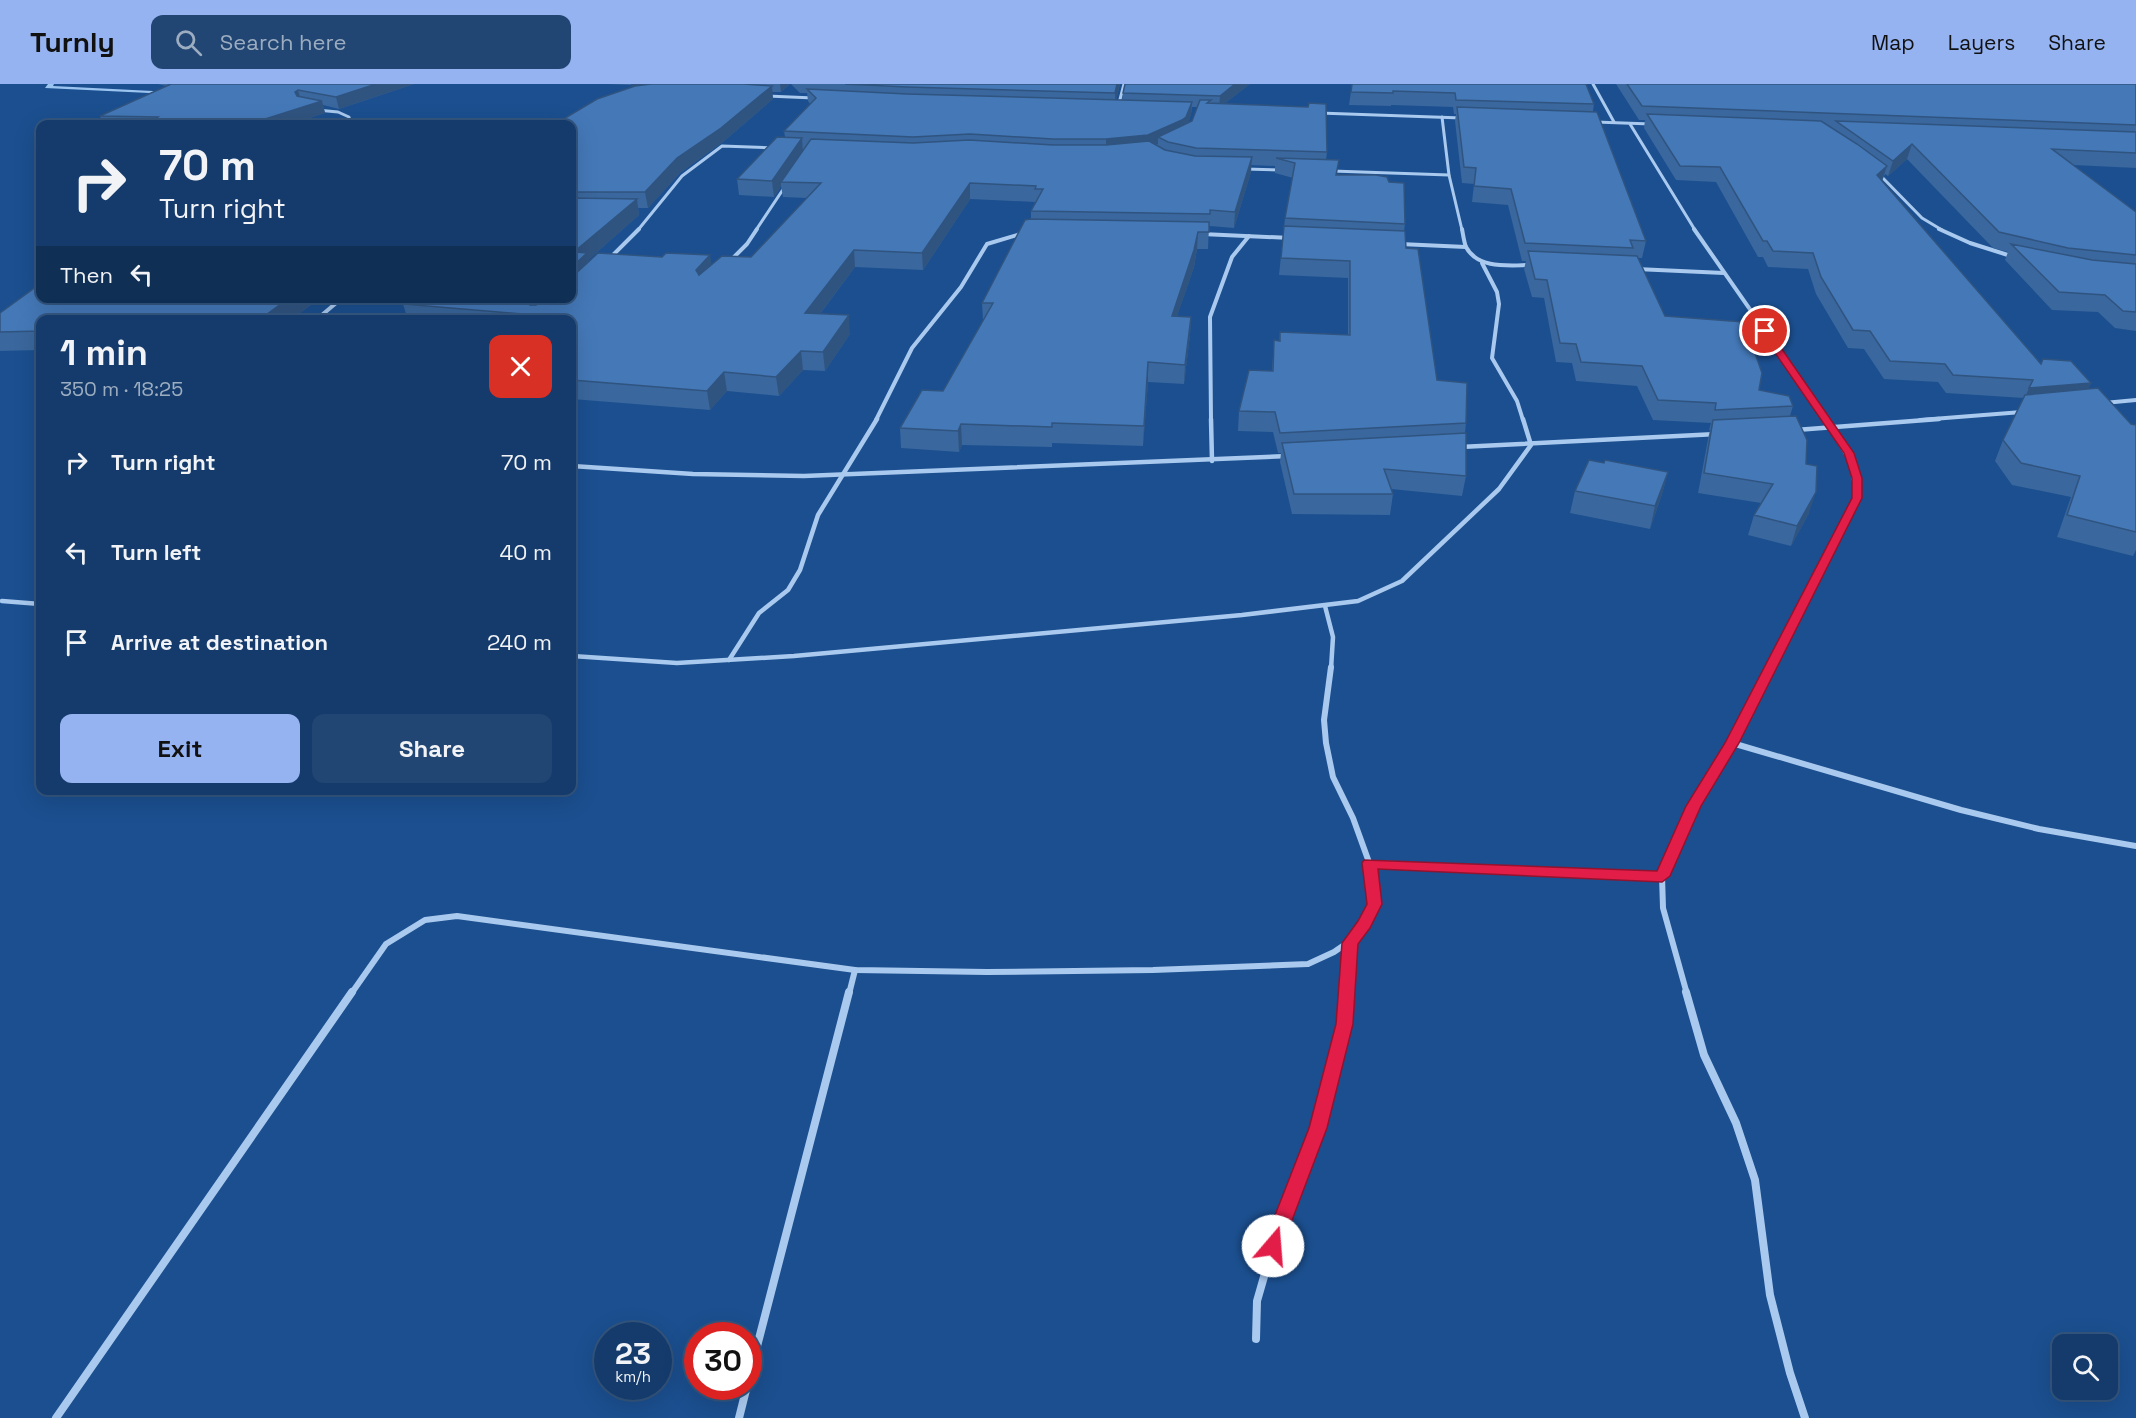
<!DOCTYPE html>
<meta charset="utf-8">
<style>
:root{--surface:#143b6b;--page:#214673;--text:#f1f3f6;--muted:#9dadc1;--line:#33557e;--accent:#95b2f1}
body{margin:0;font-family:"Space Grotesk",sans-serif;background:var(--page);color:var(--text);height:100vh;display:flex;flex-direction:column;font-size:22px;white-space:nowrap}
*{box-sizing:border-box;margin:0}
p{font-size:20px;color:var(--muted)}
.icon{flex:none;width:33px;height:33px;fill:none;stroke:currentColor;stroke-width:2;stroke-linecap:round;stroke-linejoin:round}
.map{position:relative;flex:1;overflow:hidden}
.details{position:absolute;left:36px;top:231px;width:540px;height:480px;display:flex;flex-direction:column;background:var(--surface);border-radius:12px;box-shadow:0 6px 24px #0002,0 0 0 2px var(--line)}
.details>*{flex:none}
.guide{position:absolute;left:36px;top:36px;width:540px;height:183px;border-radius:12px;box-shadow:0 6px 24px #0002,0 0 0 2px var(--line);background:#143b6b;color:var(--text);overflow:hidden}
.controls{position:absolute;left:2052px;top:1250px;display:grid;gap:12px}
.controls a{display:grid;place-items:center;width:66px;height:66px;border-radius:12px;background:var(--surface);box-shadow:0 6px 24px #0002,0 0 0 2px var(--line);font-size:30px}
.speed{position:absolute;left:594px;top:1238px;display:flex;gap:12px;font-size:30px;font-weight:700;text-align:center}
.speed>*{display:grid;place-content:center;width:78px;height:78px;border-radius:50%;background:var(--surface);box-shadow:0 6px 24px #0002,0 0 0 2px var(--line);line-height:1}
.speed small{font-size:15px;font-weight:400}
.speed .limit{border:9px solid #d22;background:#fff;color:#111}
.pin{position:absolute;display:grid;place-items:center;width:51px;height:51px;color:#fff;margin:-26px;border:3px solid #fff;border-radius:50%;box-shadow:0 2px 6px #0007}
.me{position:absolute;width:66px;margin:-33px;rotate:18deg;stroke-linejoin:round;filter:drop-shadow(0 0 4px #0008)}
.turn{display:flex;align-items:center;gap:21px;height:126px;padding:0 24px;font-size:27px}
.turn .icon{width:78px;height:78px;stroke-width:2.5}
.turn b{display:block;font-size:42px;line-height:51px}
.then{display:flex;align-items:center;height:57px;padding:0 24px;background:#0003;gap:12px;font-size:22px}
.round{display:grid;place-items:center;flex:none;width:63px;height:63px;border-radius:12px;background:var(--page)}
.head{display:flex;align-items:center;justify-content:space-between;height:102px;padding:0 24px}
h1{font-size:36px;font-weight:700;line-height:45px}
.primary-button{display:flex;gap:12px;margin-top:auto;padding:12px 24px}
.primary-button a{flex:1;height:69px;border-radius:12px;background:var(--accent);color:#111;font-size:24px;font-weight:700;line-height:69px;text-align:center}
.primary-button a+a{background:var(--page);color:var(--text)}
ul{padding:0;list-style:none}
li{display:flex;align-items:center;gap:18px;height:90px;padding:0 24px}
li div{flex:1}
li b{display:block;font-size:22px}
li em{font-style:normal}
header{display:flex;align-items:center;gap:36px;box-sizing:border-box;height:84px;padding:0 30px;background:var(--accent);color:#111}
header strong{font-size:28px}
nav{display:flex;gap:33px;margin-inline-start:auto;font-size:21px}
.search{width:420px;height:54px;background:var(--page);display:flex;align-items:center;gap:15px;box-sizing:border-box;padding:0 21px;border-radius:12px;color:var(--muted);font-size:22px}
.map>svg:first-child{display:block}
</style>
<header>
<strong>Turnly</strong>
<div class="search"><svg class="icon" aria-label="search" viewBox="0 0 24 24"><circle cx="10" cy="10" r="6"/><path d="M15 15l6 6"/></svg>Search here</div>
<nav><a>Map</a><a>Layers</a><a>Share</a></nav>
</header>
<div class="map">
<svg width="2136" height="1334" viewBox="0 0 2136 1334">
<rect width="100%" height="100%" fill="#1b4f8f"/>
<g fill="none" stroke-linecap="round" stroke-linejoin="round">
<!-- stream -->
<polygon fill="#9cc4f0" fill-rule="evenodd" points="48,0 54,0 53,2 173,8 170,10 45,4"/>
<!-- street-far4 -->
<g stroke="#a9c9ee" stroke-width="3">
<polyline points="1593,0 1614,38"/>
<polyline points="767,12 814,14"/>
<polyline points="1118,23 1124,0"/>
<polyline points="317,26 338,28 349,33 350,37 344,40"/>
<polyline points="1319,29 1462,34"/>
<polyline points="1442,33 1449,91 1462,146"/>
<polyline points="1595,38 1651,40"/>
<polyline points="1630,40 1695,146"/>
<polyline points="1245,85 1283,86"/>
<polyline points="1332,87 1449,91"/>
<polyline points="1878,89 1922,134 1942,146"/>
<polyline points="638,146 682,92 722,62 775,64"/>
<polyline points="756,146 786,101"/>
</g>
<!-- street-far3 -->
<g stroke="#a9c9ee" stroke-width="4">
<path d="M1462 145C1463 150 1464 158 1466 163 1478 186 1511 181 1532 181"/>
<polyline points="1694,145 1827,336"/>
<polyline points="1939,145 1970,159 2014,173"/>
<polyline points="1202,150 1291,154"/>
<polyline points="1400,160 1466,163"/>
<polyline points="608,176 639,145"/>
<polyline points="730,177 747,160 757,145"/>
<polyline points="1482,179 1497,208 1499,220 1492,274 1517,317 1523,336"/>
<polyline points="1636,185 1724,189"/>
<polyline points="316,236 342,214"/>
<polyline points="2104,319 2136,316"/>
<polyline points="876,336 912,264 961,203 987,160 1024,149"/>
<polyline points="1211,336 1210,233 1232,173 1249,152"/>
<polyline points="1920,336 2022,328"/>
</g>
<!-- street-far2 -->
<g stroke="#a9c9ee" stroke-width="4.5">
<polyline points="1211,335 1212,377"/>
<polyline points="1796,346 1939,335"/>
<polyline points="1460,363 1717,350"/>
<polyline points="572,382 693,390 804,392 1288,372"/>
<polyline points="2,517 40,520"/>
<polyline points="1325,522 1333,553 1331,585"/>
<polyline points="572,572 677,579 794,572 1242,531 1358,517 1402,497 1499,405 1531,361 1523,335"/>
<polyline points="729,576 759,529 788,506 800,486 818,431 877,335"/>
<polyline points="1770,585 1857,414 1851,378 1826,335"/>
</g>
<!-- street-far1 -->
<g stroke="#a9c9ee" stroke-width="6">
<polyline points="1732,659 1961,726 2039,745 2136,762"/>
<polyline points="1370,779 1662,792"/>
<polyline points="351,910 386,860 425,836 457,832 855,886 987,888 1153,886 1308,880 1334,868 1353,855 1365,839 1372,822 1373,802 1370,781 1353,734 1333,693 1326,659 1324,636 1331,583"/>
<polyline points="849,910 855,886"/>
<polyline points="1347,910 1350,859"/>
<polyline points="1687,910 1663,824 1662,792 1694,722 1732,659 1771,583"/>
</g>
<!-- street -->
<g stroke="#a9c9ee" stroke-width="8">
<polyline points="1686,908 1704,971 1736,1039 1755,1096 1770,1211 1790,1289 1805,1334"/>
<polyline points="1256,1255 1257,1217 1278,1144 1318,1044 1345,940 1347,908"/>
<polyline points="748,1297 849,908"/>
<polyline points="56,1334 352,908"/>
<polyline points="739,1334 747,1302"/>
</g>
</g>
<!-- wall -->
<g fill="#3a679d" fill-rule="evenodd">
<polygon points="158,0 414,0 339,25 323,21 325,29 291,40 103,40 100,32 166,2"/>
<path d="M607 0H790L781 8H772L773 15 723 58 680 89 648 124H638L639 131 588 176 589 178 712 180 751 173 807 114 783 113 781 102 774 113 739 111 737 95 785 53 784 47 810 20 808 17 807 9H800L791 0H1120L1116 16H1122L1123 9 1125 0H1250L1224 20 1327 68 1326 76 1338 91 1405 140 1404 147 1406 164 1437 296 1466 339 1465 349 1466 392 1462 412 1391 405 1393 410 1390 431 1292 430 1280 378 1281 369H1278L1273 348 1238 347 1239 327 1272 287 1274 256 1279 257 1280 248 1348 251V194L1279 191 1285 134 1293 94 1275 89V82L1251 81V88L1234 144 1209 142 1208 165H1197L1194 183 1177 232 1191 233 1190 251 1184 300 1148 298 1143 362 1052 359V363L962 361 959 368 901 364 900 344 943 307 983 237 982 219 1031 135V127L1035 118 970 115 923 186 855 183 820 230 850 250 825 287 803 286 779 312 727 307 710 326 572 315V236H408L403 220 572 214V40L632 3V1ZM1192 23H1197L1192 37 1188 39 1191 30Z"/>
<polygon points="1352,0 1594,20 1593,27 1646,157 1642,174 1638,174 1665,232 1759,306 1793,322 1790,332 1806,380 1809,429 1791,462 1748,451 1754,431 1761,419 1698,409 1708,355 1710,346 1709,346 1711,339 1653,336 1637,302 1576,297 1572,279 1556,278 1544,214 1532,213 1524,185 1526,177 1522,177 1508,121 1472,118 1474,100 1462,99 1455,37 1456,30 1454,30 1453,23 1391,21 1391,22 1349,21"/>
<polygon points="1616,0 2136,0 2136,84 2073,81 2136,128 2136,247 2115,244 2098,228 2052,226 2005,176 2008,168 1993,164 1907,75 1888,92 1885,90 1882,97 2041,280 2091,299 2088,305 2131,340 2136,341 2136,466 2133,472 2057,453 2071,413 2012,401 1995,377 2003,356 2024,314 1946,309 1938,298 1884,295 1864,265 1848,264 1816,210 1808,185 1768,183 1763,173 1758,173 1716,98 1676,96 1644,44 1645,36 1639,36"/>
<polygon points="40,214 320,214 291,236 40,236 40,266 0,267 0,229"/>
<polygon points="1604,379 1668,388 1662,410 1650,445 1570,429 1575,407"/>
</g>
<!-- shaded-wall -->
<g fill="#305480">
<polygon points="376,0 414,0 339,25 336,13"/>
<polygon points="631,0 680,0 633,9"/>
<polygon points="780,0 790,0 781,8"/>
<polygon points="1117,0 1120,0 1115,21 1115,9"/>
<polygon points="1235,0 1250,0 1219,24 1220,12"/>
<polygon points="772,2 773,15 723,58 680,89 648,124 645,108 677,74"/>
<polygon points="298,6 301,17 298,20 295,8"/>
<polygon points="322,17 325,29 291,40 249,40"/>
<polygon points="1192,18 1191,30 1186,47 1158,53 1158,60 1148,64 1106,68 1106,55"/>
<polygon points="802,54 803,69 781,98 781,102 774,113 772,97"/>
<polygon points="1912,60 1907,75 1888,92 1893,77"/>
<polygon points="1252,73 1251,88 1234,144 1235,128"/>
<polygon points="1887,82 1882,97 1877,91"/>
<polygon points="970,99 970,115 923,186 922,169"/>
<polygon points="637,115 639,131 588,176 590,186 572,204 572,183 574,168"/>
<polygon points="1198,148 1197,165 1194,183 1171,250 1172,232"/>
<polygon points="854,166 855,183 807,247 805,229"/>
<polygon points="710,171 713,188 698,203 696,186"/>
<polygon points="289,214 320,214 291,236 259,236"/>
<polygon points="557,214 535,231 530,221 530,215"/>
<polygon points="849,231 850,250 825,287 823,268"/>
<polygon points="1191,233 1190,251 1184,300 1185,281"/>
<polygon points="801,267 803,286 779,312 776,293"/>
<polygon points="1148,278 1148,298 1143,362 1144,342"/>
<polygon points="724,288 727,307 710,326 707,307"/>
<polygon points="2091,299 2083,317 2021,323 2029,304"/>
<polygon points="961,340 962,361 959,368 958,347"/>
<polygon points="1668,388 1662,410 1650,445 1655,422"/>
<polygon points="1816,408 1809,429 1791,462 1797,442"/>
</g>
<!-- building -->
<g fill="#4478b7" stroke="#305480" stroke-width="1.5">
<polygon points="171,0 376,0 336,13 298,6 295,8 297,12 322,17 249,40 158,40 159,39 148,40 158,33 100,32"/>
<polygon points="651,0 744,0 772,2 721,44 677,74 645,108 572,108 572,40 555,40 597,15 635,2"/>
<polygon points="845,0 1117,0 1115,9 907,3"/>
<polygon points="1125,0 1235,0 1220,12 1123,9"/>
<polygon points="1352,0 1586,0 1594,20 1456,16 1455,9 1393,7 1393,9 1351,8"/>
<polygon points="1627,0 2136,0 2136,41 1642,22"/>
<polygon points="807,5 907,10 1192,18 1186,33 1182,36 1148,51 1106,55 1053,55 970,50 913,53 784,47 816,14"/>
<polygon points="1200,16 1211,16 1207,19 1308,23 1309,19 1326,20 1327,68 1196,64 1168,58 1158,53 1192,37"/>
<polygon points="1457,23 1597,28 1646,157 1630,156 1633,164 1525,159 1511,105 1474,102 1476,84 1464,83"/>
<polygon points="1647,30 1821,37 1857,60 1887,82 1877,91 2041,280 2043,275 2071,277 2091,299 2029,304 2033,296 1953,291 1945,280 1890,277 1870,247 1853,246 1821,193 1813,169 1773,167 1767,157 1763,157 1720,83 1680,82"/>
<polygon points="1836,37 2136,48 2136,69 2052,65 2136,128 2136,171 2068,164 1999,148 1912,60 1893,77"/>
<polygon points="777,53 802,54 772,97 737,95"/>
<polygon points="811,55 913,59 969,56 1053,61 1106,61 1149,57 1165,66 1195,72 1252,73 1235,128 1210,126 1210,130 1031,127 1043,105 1035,105 1036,102 970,99 922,169 854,166 805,229 849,231 823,268 801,267 776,293 724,288 707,307 572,296 572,236 530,236 535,231 403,220 412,214 531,214 530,221 536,221 544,214 572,214 572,193 598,169 662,173 666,169 710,171 696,186 699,191 722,172 751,173 821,99 781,98"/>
<polygon points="1276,74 1339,76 1336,91 1376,91 1387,93 1389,98 1404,99 1405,140 1285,134 1295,79"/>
<polygon points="572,114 637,115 574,168 587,169 572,183"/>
<polygon points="1030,135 1209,138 1209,148 1198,148 1194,166 1172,232 1191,233 1185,281 1148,278 1144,342 1052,339 1052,343 961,340 958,347 900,344 922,306 943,307 993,219 982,219 1025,136"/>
<polygon points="1284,142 1405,147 1406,164 1418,165 1437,296 1467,299 1466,339 1280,349 1275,328 1239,327 1249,286 1273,287 1274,256 1280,257 1280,248 1350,251 1350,177 1281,174"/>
<polygon points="2011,160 2092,176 2136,180 2136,228 2123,227 2105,211 2059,208"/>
<polygon points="1528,167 1637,172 1665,232 1744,238 1762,289 1759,306 1789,312 1793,322 1715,326 1716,319 1658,316 1642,282 1581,278 1576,260 1560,259 1547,196 1535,195"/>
<polygon points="40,200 40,214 289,214 259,236 40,236 40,247 0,248 0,229"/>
<polygon points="2098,304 2131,340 2136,341 2136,448 2067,431 2080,392 2021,379 2003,356 2025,311"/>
<polygon points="1796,332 1807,356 1806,380 1817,382 1816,408 1797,442 1754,431 1773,400 1704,389 1713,336"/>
<polygon points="1466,349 1466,392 1384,385 1393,410 1294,410 1282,359"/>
<polygon points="1589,376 1604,379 1605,376 1668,388 1655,422 1575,407"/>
</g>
<!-- route -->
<polygon fill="#e11d48" stroke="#92132f" stroke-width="1.5" points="1762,245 1768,245 1854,369 1862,394 1862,414 1739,659 1701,722 1670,792 1662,798 1378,785 1382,820 1370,844 1358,860 1353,940 1327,1044 1280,1168 1273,1171 1266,1168 1263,1162 1309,1044 1336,940 1342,859 1358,837 1367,820 1362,779 1364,776 1657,787 1686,722 1725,659 1852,414 1852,394 1844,369 1760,247"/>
</svg>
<div class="controls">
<a><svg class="icon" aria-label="search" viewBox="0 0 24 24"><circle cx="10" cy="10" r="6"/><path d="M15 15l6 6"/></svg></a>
</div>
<div class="speed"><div>23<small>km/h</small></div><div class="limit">30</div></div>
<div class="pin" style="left:1765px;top:247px;background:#d93025"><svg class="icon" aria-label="arrive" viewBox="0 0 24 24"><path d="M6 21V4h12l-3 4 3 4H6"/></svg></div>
<svg class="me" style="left:1273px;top:1162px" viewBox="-20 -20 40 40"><circle r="19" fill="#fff"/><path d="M0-13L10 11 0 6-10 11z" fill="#e11d48"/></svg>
<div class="guide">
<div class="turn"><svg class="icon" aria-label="right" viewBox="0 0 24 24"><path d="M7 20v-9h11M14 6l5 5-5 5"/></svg><div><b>70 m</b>Turn right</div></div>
<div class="then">Then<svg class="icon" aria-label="left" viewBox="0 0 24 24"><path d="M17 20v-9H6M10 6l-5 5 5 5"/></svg></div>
</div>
<section class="details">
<div class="head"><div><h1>1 min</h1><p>350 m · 18:25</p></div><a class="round" style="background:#d93025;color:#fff"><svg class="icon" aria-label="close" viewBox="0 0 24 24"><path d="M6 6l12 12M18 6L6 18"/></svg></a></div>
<ul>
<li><svg class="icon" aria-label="right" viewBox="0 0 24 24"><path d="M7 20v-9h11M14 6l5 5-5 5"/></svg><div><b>Turn right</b></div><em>70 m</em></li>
<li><svg class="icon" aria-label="left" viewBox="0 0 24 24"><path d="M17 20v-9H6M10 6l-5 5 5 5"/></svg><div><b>Turn left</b></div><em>40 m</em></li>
<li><svg class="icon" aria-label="arrive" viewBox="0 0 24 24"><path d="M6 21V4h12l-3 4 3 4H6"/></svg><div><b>Arrive at destination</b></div><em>240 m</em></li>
</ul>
<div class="primary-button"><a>Exit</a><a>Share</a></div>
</section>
</div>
